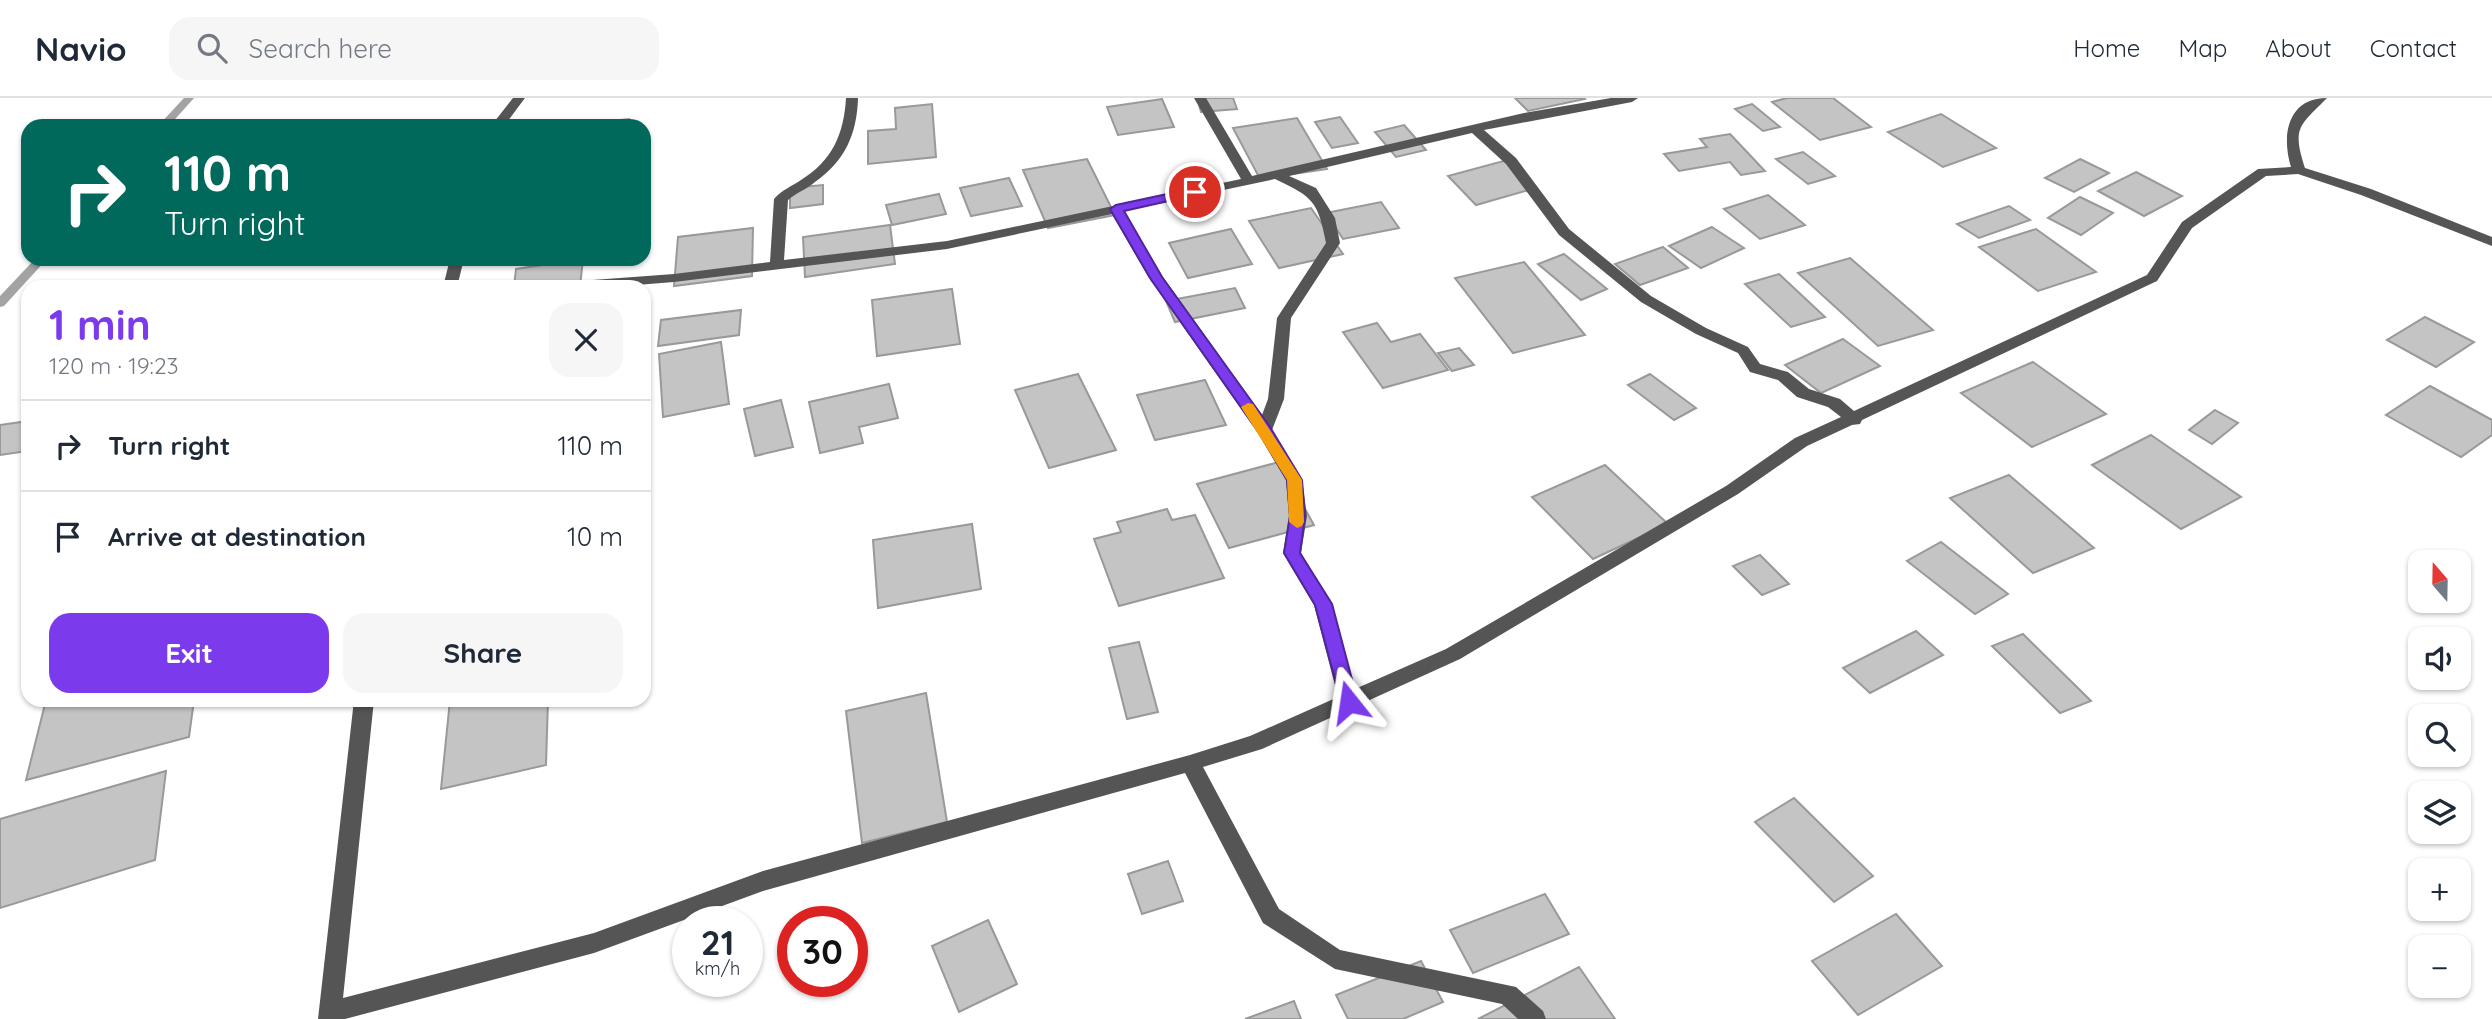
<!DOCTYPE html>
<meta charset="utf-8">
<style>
:root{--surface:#fff;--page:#f6f6f7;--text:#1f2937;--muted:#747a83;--line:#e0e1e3;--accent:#7c3aed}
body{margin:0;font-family:Quicksand,sans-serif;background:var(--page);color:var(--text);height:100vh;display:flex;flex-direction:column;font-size:26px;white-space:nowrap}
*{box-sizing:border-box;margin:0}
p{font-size:23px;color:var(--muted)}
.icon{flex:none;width:38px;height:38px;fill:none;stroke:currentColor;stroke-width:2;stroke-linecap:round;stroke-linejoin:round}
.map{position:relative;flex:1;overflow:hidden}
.sheet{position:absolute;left:21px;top:182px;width:630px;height:427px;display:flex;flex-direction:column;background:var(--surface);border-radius:21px;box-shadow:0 2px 5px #0004}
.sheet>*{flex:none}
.banner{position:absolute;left:21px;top:21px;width:630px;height:147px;border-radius:21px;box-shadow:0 2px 5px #0004;background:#00695c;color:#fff;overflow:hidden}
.needle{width:46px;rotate:340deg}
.controls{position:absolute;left:2408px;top:452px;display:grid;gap:14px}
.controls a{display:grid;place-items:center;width:63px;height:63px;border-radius:14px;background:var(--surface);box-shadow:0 2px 5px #0004;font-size:35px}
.speed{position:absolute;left:672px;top:808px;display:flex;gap:14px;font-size:35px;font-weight:700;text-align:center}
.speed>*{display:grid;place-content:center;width:91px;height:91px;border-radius:50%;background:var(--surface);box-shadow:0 2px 5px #0004;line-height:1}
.speed small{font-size:18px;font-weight:400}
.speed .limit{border:10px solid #d22;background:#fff;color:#111}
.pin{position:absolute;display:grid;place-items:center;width:60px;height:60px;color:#fff;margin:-30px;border:4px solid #fff;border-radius:50%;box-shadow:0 2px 7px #0007}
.me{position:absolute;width:77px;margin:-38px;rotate:345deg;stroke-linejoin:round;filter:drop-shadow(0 0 5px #0008)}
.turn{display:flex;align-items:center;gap:24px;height:147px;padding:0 28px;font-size:32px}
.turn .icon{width:91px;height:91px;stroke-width:2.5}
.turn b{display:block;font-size:49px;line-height:60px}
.round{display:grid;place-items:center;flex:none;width:74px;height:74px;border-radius:21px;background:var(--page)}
.head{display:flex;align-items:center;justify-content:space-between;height:119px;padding:0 28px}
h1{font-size:42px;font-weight:800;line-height:52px;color:var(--accent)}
.action{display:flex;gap:14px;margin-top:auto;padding:14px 28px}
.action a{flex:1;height:80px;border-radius:21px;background:var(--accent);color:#fff;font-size:28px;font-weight:800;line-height:80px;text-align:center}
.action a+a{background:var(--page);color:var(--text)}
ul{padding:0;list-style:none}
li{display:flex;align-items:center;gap:21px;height:91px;padding:0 28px;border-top:2px solid var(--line)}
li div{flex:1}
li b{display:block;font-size:26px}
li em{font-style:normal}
header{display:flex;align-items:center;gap:42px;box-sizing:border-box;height:98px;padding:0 35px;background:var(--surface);border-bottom:2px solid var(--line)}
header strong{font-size:33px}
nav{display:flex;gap:38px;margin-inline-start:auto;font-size:24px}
.search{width:490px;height:63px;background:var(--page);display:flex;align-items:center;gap:18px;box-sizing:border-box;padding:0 24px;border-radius:21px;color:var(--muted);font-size:26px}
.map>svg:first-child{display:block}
</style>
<header>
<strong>Navio</strong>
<div class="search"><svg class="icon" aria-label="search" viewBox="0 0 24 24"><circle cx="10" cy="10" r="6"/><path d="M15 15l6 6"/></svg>Search here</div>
<nav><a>Home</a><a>Map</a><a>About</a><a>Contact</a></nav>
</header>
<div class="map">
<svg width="2492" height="921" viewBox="0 0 2492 921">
<rect width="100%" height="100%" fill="#fff"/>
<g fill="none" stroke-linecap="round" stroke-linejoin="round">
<!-- stream -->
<g fill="#a3a3a3" fill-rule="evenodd">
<polygon points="184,0 194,0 169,28 158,28"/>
<polygon points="35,161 47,161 4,208 0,209 0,198"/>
</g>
</g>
<!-- building -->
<g fill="#c4c4c4" stroke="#999" stroke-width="2">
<polygon points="1197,0 1233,0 1237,11 1201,14"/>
<polygon points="1515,0 1584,0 1585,1 1528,13"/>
<polygon points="1787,0 1833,0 1871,29 1820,42 1772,4"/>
<polygon points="1162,1 1174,29 1118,37 1107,9"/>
<polygon points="932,6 936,59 868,66 868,33 896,31 895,10"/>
<polygon points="1752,6 1780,29 1763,33 1735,11"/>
<polygon points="1941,16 1996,50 1943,69 1888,34"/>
<polygon points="1340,19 1358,45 1332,50 1315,24"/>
<polygon points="1297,20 1327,71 1260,81 1233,30"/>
<polygon points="629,21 628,28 559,28"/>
<polygon points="1404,27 1426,52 1396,59 1375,34"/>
<polygon points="1730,36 1765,73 1741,77 1730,64 1679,73 1664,56 1707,49 1700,41"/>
<polygon points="1803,54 1835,78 1808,86 1776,61"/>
<polygon points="1087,61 1115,117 1048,130 1023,72"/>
<polygon points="2080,61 2109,75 2074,94 2045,80"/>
<polygon points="1507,62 1536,90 1476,107 1448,78"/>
<polygon points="2136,74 2182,98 2144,118 2098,93"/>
<polygon points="1009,80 1022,108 971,118 960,90"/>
<polygon points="823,87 823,106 790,110 790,90"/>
<polygon points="939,96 946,116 892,127 886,107"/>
<polygon points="1768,97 1805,127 1760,141 1724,111"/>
<polygon points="2080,99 2113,115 2081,137 2048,120"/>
<polygon points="1381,104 1399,130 1343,141 1326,115"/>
<polygon points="2009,108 2030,122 1979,140 1957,126"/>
<polygon points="1311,110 1343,156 1279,170 1249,123"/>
<polygon points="890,127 895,166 805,179 803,139"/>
<polygon points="1712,129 1744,150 1701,170 1669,148"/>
<polygon points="753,130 752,178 674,188 678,139"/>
<polygon points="1231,131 1252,166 1188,180 1169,145"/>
<polygon points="2036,131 2096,174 2038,193 1979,149"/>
<polygon points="1663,149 1688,170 1640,187 1615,166"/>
<polygon points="1564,156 1607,191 1581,202 1538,166"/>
<polygon points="1850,160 1933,232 1878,248 1798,175"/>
<polygon points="583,161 580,189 514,189 516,171"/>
<polygon points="1524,164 1585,237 1513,255 1455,180"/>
<polygon points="1779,176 1825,219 1791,229 1745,186"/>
<polygon points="1235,190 1245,210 1175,224 1166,203"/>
<polygon points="952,191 960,246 877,258 872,202"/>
<polygon points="741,212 739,237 658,248 661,222"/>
<polygon points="2425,219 2474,244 2436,269 2387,242"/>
<polygon points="1377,225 1391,244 1420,236 1448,272 1383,290 1343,234"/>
<polygon points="1843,241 1880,268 1821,295 1785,267"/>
<polygon points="721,244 729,306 663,319 659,256"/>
<polygon points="1459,250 1474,267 1452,273 1438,255"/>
<polygon points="2033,264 2106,316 2032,349 1961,295"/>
<polygon points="1078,276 1116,352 1049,370 1015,292"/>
<polygon points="1650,276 1696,310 1674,322 1628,287"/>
<polygon points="1205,282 1226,327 1155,342 1137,297"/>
<polygon points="889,286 898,320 859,329 863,345 820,355 809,304"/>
<polygon points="2430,288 2492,322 2492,337 2461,359 2386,317"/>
<polygon points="781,302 793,349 755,358 744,311"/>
<polygon points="2215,312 2238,325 2212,346 2189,332"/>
<polygon points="28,323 28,353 0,357 0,327"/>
<polygon points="2151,337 2241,399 2181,431 2092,367"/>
<polygon points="1279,364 1314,427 1229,450 1197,386"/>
<polygon points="1605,367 1668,426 1593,461 1532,399"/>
<polygon points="2009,377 2094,450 2033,475 1950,400"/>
<polygon points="1167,411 1172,422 1195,417 1224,480 1119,508 1094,441 1121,434 1117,424"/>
<polygon points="972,426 981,491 878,510 873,442"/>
<polygon points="1941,444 2008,496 1975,516 1907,463"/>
<polygon points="1760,457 1789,486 1762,497 1733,468"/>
<polygon points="1916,533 1943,557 1870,595 1843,570"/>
<polygon points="2023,536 2091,603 2060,615 1992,548"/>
<polygon points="1139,544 1158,614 1127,621 1109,550"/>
<polygon points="926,595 947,724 862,745 846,613"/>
<polygon points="46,602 194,602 189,639 26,682"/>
<polygon points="450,602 548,602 546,667 441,691"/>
<polygon points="166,673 155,762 0,810 0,721"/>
<polygon points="1794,700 1873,778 1834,804 1755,724"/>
<polygon points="1168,763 1183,803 1142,816 1128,776"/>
<polygon points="1545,796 1569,836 1473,875 1450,832"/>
<polygon points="1896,816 1942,868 1858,917 1812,863"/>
<polygon points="988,822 1017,886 959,914 932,848"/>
<polygon points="1421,863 1443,904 1403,921 1348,921 1336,897"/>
<polygon points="1579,869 1615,921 1478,921"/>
<polygon points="1294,903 1301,921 1245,921"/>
</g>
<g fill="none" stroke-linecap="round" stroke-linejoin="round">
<!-- minor -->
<g fill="#555" fill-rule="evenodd">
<polygon points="513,0 525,0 504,28 491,28"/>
<path d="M846 0H858C857 36 845 63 815 84 807 91 796 95 788 102L784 162 947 143 1241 81 1194 0H1206L1252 78 1524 15 1611 0H1638L1632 4 1484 32 1516 60 1569 131 1651 198 1706 230 1748 249 1760 266 1788 274 1809 291 1840 301 1854 313 2147 177 2182 124 2258 71 2291 69C2281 37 2288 0 2327 0 2301 27 2291 28 2305 70L2371 91 2492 139V148L2361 97 2298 76 2266 78 2192 130 2157 183 1862 322 1860 326 1852 327 1807 348 1738 396 1460 561 1262 651 1203 669 1279 811 1340 852 1516 889 1543 913 1546 921H1518L1502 906 1335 871 1263 825 1185 675 763 793 594 855 345 921H318L354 602H374L343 900 594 835 763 773 1190 657 1250 638 1338 599 1314 507 1283 455 1289 418 1286 382 1258 335 1149 180 1112 116 947 151 674 184 611 189H545L552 185 674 176 770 164 774 101C782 92 792 88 801 82 832 63 844 36 846 0ZM1472 35 1506 66 1559 137 1641 204 1696 236 1738 255 1750 274 1778 282 1797 299 1828 309 1841 319 1795 340 1726 388 1446 551 1355 591 1332 506 1301 455 1307 418 1302 382 1272 332 1284 301 1291 220 1340 145 1335 120 1316 90 1289 78ZM1275 81C1313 99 1318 103 1326 145L1277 220 1268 301 1262 317 1163 179 1124 113Z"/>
<polygon points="450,161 464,161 457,189 443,189"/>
</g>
</g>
<!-- route -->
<polygon fill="#7c3aed" stroke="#51269a" stroke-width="2" points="1195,90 1200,91 1200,96 1124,113 1162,179 1270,329 1302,382 1305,418 1300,455 1332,506 1358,604 1355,609 1343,609 1341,604 1315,507 1284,455 1290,418 1287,382 1259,335 1150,180 1110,111 1116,107"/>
<!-- slow -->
<polygon fill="#f59e0b" points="1248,305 1253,306 1302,382 1304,424 1302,428 1297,430 1289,424 1287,382 1241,309"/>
</svg>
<div class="controls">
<a><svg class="needle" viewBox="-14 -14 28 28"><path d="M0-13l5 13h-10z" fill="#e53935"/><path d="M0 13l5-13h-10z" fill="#747a83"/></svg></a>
<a><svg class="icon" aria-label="sound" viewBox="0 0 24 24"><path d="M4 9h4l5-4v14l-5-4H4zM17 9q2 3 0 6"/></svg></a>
<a><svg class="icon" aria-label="search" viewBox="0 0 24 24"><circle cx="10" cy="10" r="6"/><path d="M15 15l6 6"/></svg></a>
<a><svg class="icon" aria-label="layers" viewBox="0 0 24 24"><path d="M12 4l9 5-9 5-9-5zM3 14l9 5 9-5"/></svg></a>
<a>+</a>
<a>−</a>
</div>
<div class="speed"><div>21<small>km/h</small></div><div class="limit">30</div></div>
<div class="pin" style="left:1195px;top:94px;background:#d93025"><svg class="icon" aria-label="arrive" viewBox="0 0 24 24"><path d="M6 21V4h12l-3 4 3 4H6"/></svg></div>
<svg class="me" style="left:1349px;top:604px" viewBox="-20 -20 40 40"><path d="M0-17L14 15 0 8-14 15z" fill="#7c3aed" stroke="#fff" stroke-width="4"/></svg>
<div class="banner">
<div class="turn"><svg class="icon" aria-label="right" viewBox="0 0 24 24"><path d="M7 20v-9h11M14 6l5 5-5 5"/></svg><div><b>110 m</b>Turn right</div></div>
</div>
<section class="sheet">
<div class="head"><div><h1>1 min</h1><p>120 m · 19:23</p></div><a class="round"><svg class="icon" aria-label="close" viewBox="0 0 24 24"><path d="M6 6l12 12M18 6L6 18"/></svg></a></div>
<ul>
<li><svg class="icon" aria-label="right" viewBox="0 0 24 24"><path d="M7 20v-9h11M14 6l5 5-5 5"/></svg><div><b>Turn right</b></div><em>110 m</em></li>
<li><svg class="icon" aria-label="arrive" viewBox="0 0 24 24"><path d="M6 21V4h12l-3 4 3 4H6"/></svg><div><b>Arrive at destination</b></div><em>10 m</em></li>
</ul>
<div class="action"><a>Exit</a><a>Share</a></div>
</section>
</div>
